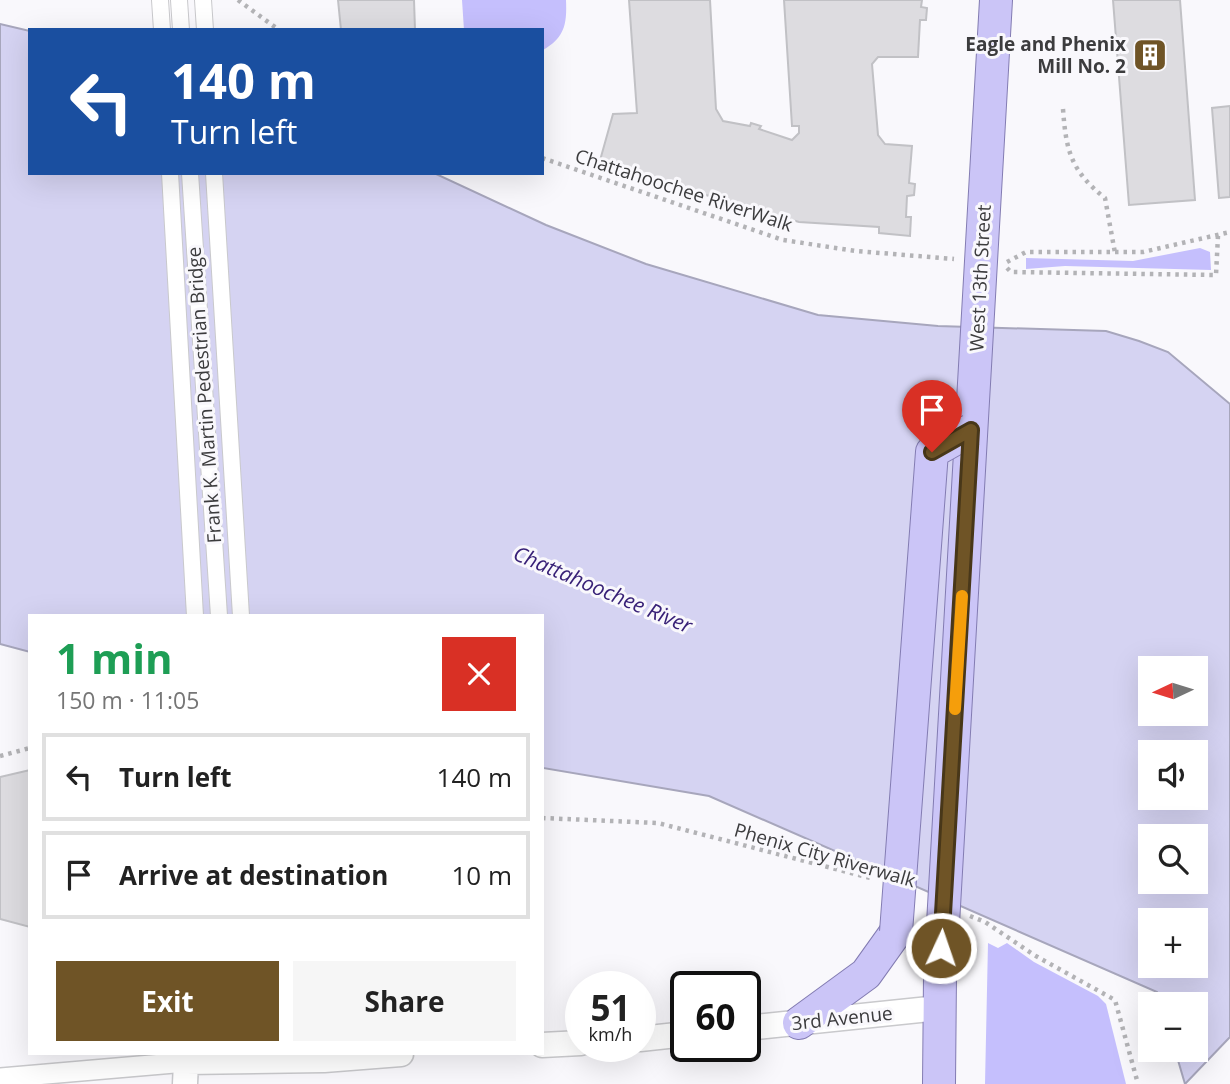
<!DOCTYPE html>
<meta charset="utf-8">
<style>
:root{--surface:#fff;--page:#f6f6f6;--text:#222;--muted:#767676;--line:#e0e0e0;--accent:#6f5426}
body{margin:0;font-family:"Open Sans",sans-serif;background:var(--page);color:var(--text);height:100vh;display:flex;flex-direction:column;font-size:26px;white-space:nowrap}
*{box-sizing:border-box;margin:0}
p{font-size:23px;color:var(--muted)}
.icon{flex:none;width:38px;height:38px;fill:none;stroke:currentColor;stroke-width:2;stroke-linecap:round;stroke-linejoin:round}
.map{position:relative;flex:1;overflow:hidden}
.side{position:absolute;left:28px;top:614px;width:516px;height:441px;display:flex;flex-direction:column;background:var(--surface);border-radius:0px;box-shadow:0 7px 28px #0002}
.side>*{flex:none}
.top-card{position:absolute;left:28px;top:28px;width:516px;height:147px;border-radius:0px;box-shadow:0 7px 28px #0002;background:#1a4fa0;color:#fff;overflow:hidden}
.needle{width:46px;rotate:266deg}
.fabs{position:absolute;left:1138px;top:656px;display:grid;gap:14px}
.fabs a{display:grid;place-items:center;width:70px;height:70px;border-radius:0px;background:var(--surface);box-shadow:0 7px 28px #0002;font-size:35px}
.speed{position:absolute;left:565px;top:971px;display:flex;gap:14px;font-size:35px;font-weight:700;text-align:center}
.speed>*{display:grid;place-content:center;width:91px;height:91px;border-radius:50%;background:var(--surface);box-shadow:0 7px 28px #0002;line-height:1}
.speed small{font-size:18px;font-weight:400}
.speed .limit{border:4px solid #111;border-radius:10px;background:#fff;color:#111}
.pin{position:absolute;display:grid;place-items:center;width:60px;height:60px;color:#fff;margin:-72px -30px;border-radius:50% 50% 50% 0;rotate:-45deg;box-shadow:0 0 7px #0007}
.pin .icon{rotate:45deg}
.me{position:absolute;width:77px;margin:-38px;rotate:3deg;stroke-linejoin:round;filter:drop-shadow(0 0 5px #0008)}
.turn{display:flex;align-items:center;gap:24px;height:147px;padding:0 28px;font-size:32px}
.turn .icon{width:91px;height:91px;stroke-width:2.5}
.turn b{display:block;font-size:49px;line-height:60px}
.round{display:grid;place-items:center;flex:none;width:74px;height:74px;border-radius:0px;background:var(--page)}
.overview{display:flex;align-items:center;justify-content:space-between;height:119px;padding:0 28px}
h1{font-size:42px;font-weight:700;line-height:52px;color:#1e9e55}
.primary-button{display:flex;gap:14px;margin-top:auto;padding:14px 28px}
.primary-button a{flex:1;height:80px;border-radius:0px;background:var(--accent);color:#fff;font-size:28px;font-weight:700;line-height:80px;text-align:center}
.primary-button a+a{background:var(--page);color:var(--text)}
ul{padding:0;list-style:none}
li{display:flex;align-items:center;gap:21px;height:88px;margin:0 14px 10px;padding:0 14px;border:4px solid var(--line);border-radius:0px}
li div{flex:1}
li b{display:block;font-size:26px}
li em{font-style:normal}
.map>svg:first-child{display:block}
</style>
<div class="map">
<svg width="1230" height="1084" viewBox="0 0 1230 1084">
<rect width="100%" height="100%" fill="#f9f8fc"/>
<!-- green -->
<g fill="#c5bffd">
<path d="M462 0H566C567 24 565 37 543 50L542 30H464Z"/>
<polygon points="1200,248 1210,252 1211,270 1065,266 1026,269 1026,258 1133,261"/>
<polygon points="988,943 998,948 1007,943 1034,962 1098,996 1106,1004 1126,1084 985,1084"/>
</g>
<!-- water -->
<path fill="#d5d3f2" stroke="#a7a6bc" stroke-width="2" fill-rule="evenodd" d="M0 24 30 31V173H434L546 225 646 264 818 315 938 326 1106 331 1139 341 1168 352 1230 404V1037L1185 1084 1175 1050H1195V1004H1161L1157 992 709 796 543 768 542 616H30V652L0 644ZM1150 668H1195V714H1150ZM1150 752H1195V798H1150ZM1150 836H1195V882H1150ZM1150 920H1195V966H1150Z"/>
<!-- building -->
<g fill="#dddce0" stroke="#c1c1c5" stroke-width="2">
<polygon points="338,0 414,0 415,30 341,30"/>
<polygon points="629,0 710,0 716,109 723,121 750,126 751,123 761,126 759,129 792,140 799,133 799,126 792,126 784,0 922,0 921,7 927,8 926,20 920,20 918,57 878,57 872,64 878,135 885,144 912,146 909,183 915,184 914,195 907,196 906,217 911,217 910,236 879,233 879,227 799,222 599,164 613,114 637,113"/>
<polygon points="1113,0 1180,0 1195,200 1129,205"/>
<polygon points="1230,106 1230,197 1219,198 1212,108"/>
<polygon points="30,770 30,927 0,919 0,777"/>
</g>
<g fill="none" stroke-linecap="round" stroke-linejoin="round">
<!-- pedestrian casing -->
<g stroke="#c9c9cc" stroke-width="18">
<g id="pedestrian">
<polyline points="160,0 162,30"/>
<polyline points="179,0 181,30"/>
<polyline points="203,0 205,30"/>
<polyline points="170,173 195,616"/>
<polyline points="190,173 219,616"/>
<polyline points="214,173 241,616"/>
</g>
</g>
<!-- minor casing -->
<g stroke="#c9c9cc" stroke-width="22">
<polyline id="minor" points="0,1078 186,1062"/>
</g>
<!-- tertiary casing -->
<g stroke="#c9c9cc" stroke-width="27">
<g id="tertiary">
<polyline points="746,1028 939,1008"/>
<polyline points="640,1039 686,1034"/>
<polyline points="542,1045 581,1043"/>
<polyline points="185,1084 186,1062 324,1060 401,1054"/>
</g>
</g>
<!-- primary casing -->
<g stroke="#837cb2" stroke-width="34">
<g id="primary">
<polyline points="799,1023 866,974 896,932"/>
<polyline points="939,1084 940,976 996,0"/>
</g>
</g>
<!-- path -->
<g stroke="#b3b3b6" stroke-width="4.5" stroke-dasharray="3.5 5" stroke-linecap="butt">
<polyline points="238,0 279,30"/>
<path d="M1063 109C1066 151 1071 171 1105 198L1115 253"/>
<polyline points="542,158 783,240 856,251 954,259"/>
<polyline points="1007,262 1026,252 1143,252 1230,232"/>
<polyline points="1007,268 1011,272 1216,275 1218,236"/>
<polyline points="0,756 30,748"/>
<polyline points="542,818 658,823 874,879"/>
<polyline points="970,916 985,922 1034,955 1115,1000 1138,1084"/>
</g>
<!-- pedestrian -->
<use href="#pedestrian" stroke="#fff" stroke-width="16"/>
<!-- minor -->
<use href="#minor" stroke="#fff" stroke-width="19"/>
<!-- tertiary -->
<use href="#tertiary" stroke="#fff" stroke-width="24"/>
<!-- primary -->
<use href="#primary" stroke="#cbc5f7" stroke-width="32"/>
<!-- primary-bridge casing -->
<g stroke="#837cb2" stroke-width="34" stroke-linecap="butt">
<polyline id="primary-bridge" points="896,932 932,452 971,430"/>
</g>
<!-- primary-bridge -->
<use href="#primary-bridge" stroke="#cbc5f7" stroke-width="32"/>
</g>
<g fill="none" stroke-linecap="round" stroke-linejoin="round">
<!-- route casing -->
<g stroke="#483719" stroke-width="18">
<polyline id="route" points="932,452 971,430 941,948"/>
</g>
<!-- route -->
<use href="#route" stroke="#6f5426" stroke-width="12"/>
<!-- slow -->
<polyline stroke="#f59e0b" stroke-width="12" points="955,709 962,596"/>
</g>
<!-- icons -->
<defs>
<g id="building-square" transform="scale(1.75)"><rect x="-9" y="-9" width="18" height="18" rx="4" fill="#6f5426" stroke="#f9f8fc"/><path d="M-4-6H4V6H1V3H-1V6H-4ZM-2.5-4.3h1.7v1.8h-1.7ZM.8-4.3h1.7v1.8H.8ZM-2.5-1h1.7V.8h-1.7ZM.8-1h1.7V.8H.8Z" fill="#fff"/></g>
</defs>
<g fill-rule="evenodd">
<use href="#building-square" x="1150" y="55"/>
</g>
<g text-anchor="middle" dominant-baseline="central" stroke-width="6" stroke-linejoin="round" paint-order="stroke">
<!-- poi labels -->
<g font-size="19" font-weight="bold" fill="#3c3c3e" stroke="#f9f8fc" text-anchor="end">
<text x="1126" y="44">Eagle and Phenix<tspan x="1126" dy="22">Mill No. 2</tspan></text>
</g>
<!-- street labels -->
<g font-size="19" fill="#3c3c3e" stroke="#f9f8fc">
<text transform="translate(684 190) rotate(18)">Chattahoochee RiverWalk</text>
<text transform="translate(980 278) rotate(-87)">West 13th Street</text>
<text transform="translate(204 395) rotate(-94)">Frank K. Martin Pedestrian Bridge</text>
<text transform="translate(825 855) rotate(16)">Phenix City Riverwalk</text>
<text transform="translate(842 1018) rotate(-6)">3rd Avenue</text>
</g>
<!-- water labels -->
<g font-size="21" font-style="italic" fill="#382177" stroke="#f9f8fc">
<text transform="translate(603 589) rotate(23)">Chattahoochee River</text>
</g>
</g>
</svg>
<div class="fabs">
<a><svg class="needle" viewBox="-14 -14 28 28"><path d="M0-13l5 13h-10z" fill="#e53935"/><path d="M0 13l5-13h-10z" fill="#767676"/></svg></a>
<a><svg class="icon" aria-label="sound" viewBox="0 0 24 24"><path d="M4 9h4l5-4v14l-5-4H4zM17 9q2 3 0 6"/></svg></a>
<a><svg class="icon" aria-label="search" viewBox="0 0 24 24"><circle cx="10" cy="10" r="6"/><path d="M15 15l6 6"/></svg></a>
<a>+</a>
<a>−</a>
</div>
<div class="speed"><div>51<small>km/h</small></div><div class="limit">60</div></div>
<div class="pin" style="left:932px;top:452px;background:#d93025"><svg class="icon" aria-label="arrive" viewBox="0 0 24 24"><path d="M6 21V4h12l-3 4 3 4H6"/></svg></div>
<svg class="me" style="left:941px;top:948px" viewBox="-20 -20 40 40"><circle r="17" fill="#6f5426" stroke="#fff" stroke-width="3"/><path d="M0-11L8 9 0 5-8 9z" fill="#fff"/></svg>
<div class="top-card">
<div class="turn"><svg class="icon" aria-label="left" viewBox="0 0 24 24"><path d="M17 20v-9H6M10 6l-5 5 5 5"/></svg><div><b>140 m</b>Turn left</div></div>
</div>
<section class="side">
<div class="overview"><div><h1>1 min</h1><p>150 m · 11:05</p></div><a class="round" style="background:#d93025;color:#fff"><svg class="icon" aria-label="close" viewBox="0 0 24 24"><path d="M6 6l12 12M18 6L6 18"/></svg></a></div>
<ul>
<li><svg class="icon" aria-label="left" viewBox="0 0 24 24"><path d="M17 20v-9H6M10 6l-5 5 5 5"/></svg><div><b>Turn left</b></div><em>140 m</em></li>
<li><svg class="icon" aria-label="arrive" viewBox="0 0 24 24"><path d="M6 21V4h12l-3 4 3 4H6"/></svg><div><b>Arrive at destination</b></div><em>10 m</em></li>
</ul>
<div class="primary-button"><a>Exit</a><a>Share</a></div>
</section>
</div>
